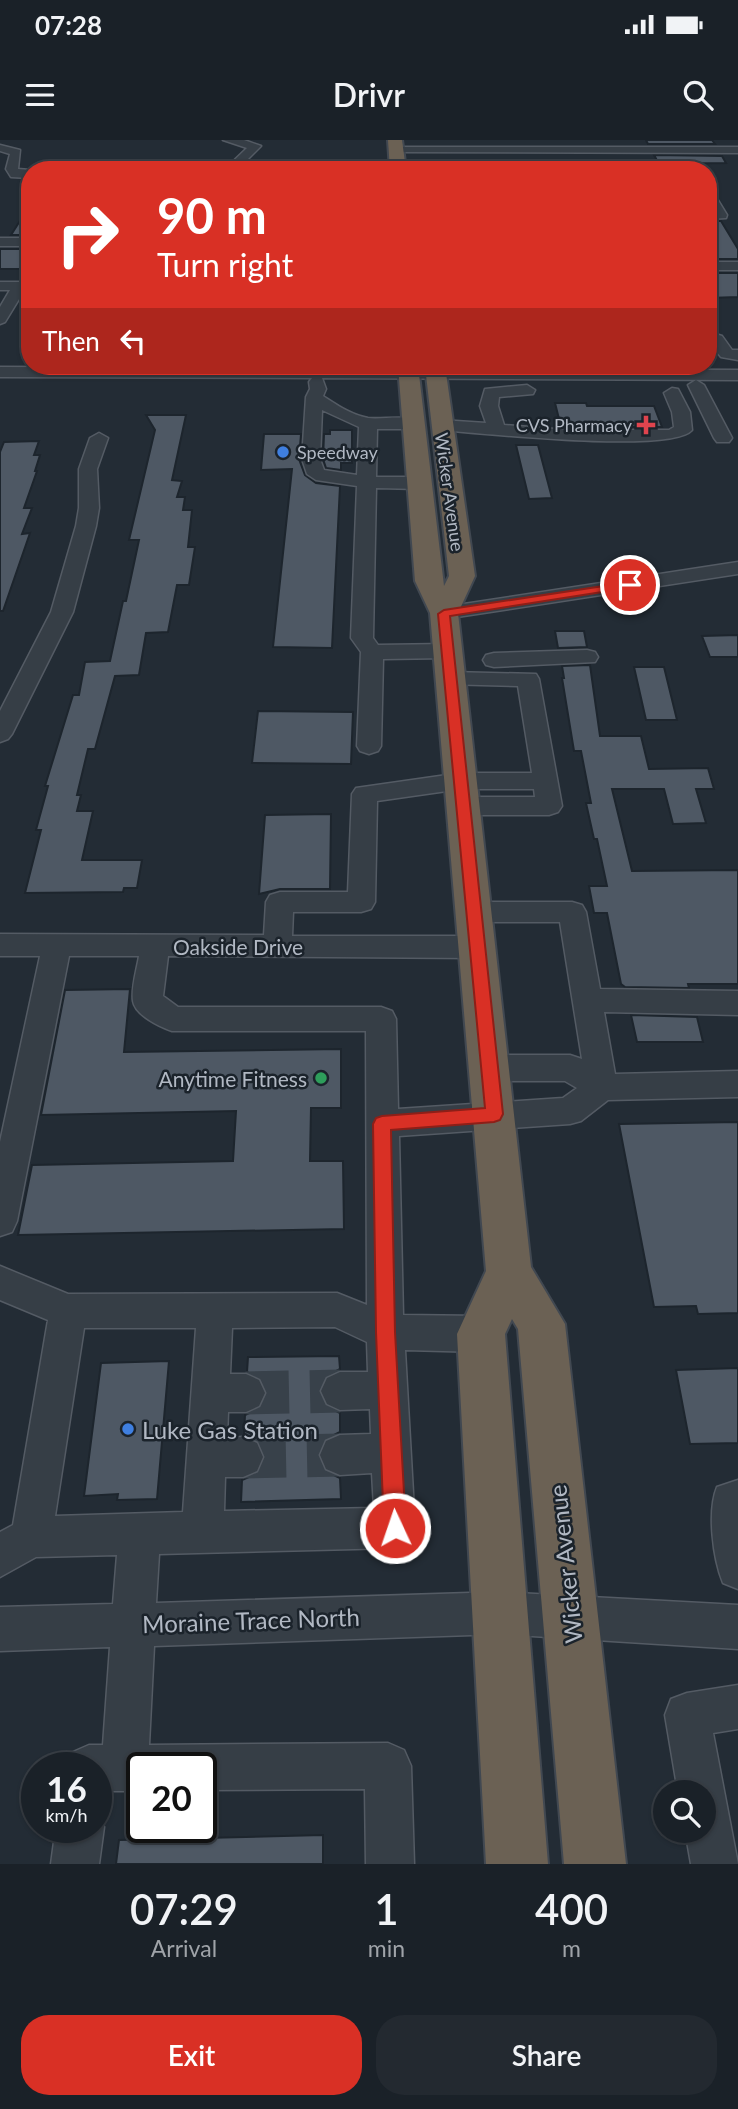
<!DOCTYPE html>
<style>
:root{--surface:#1a2128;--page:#232930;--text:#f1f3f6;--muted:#9fa3a8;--line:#383e45;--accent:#d93025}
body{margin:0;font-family:Lato,sans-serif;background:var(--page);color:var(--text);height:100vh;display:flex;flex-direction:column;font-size:26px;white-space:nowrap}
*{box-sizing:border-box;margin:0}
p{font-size:23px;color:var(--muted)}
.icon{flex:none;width:38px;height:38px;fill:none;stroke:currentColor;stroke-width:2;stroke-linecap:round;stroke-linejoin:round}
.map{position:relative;height:1724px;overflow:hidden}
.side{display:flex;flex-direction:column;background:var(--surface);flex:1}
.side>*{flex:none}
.guide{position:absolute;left:21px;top:21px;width:696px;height:214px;border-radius:28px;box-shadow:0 2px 5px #0004,0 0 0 2px var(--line);background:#d93025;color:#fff;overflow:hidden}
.buttons{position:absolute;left:653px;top:1640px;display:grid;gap:14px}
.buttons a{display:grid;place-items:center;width:63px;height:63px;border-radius:50%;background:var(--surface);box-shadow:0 2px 5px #0004,0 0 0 2px var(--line);font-size:35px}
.speed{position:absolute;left:21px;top:1612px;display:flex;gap:14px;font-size:35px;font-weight:700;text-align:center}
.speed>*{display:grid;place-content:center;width:91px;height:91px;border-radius:50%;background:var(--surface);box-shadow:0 2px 5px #0004,0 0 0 2px var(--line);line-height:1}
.speed small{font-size:18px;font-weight:400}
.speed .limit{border:4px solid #111;border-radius:10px;background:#fff;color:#111}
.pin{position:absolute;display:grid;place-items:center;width:60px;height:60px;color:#fff;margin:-30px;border:4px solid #fff;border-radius:50%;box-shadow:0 2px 7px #0007}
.me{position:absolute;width:77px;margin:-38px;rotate:357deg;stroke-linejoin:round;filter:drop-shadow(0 0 5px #0008)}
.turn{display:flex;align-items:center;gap:24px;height:147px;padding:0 21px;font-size:32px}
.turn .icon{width:91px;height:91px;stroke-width:2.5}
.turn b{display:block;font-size:49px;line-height:60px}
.then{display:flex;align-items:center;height:66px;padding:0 21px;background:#0003;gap:14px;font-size:26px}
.eta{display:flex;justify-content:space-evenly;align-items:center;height:119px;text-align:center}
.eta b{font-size:42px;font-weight:600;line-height:49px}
.cta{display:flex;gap:14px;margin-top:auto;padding:14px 21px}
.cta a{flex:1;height:80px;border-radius:28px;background:var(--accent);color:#fff;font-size:28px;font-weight:600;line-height:80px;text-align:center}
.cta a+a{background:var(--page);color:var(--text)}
.status{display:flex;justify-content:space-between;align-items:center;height:49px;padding:0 35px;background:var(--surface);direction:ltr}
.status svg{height:19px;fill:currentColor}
header{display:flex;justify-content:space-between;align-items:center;height:91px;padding:0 21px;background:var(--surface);font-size:32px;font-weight:600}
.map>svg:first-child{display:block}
</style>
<div class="status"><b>07:28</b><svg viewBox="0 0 49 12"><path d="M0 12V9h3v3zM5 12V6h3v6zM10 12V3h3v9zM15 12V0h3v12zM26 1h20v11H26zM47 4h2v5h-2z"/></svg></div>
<header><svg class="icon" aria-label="menu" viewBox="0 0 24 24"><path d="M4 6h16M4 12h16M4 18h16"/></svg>Drivr<svg class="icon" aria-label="search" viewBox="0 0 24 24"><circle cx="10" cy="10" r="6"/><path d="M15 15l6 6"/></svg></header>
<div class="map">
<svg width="738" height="1724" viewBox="0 0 738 1724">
<rect width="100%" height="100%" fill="#232c35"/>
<!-- building -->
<g fill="#4e5864" stroke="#1d252d" stroke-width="2">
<polygon points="646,0 712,0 715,4 648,4"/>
<polygon points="654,15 722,16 726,23 659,24"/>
<polygon points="30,65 30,95 11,95"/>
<polygon points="709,81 721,81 738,109 738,119 709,119"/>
<rect x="0" y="109" width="30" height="20"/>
<polygon points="709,133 738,133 738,157 709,158"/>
<polygon points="555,263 586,263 587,266 654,266 662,287 561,287"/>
<polygon points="146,275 186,275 172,340 182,341 177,357 185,357 183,370 192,370 188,407 195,407 189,445 177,445 168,492 146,493 139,535 115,536 95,609 88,609 77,655 81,655 77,671 93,671 82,720 142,720 137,748 124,748 123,752 25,753 41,690 36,690 48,646 45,646 73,555 79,555 85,522 110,521 123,461 126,461 139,400 129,400 155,290"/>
<polygon points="330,290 352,290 352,323 341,323 341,330 326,328 323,319 324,294 330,294"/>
<polygon points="264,294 301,294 299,319 305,335 316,343 340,346 332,508 273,507 292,329 261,330"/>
<polygon points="39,301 34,315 40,315 35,331 37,331 24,368 32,368 22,394 30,393 3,471 0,471 0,312 4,302"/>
<polygon points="516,305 538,305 552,358 529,359"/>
<polygon points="555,491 584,491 587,507 558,508"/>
<polygon points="738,495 738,517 710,517 702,496"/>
<polygon points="590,525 600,596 641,596 649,629 708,628 714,649 696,649 706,683 673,684 664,649 612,649 632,731 738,730 738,844 688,844 689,848 625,847 621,844 607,773 594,773 589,746 607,746 597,699 594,699 586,663 591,663 581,611 574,611 562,538 564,538 562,526"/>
<polygon points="634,527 664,527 677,580 646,580"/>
<polygon points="258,571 353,572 351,624 252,623"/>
<polygon points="331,674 330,749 280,749 259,754 265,675"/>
<polygon points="130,849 124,912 341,909 341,968 311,968 310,1021 343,1021 344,1089 18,1095 32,1025 233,1021 236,971 41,975 65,850"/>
<polygon points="631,875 697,877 703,902 637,902"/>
<polygon points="738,982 738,1173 698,1174 696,1166 654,1167 619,984"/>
<polygon points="339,1216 340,1229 325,1237 319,1252 326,1266 340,1273 340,1292 324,1300 318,1316 325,1331 340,1338 341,1359 241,1362 242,1340 258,1333 265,1318 259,1302 244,1295 245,1275 260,1268 267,1254 261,1239 247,1232 248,1217"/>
<polygon points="169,1221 157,1359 117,1360 118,1354 84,1356 101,1223"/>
<polygon points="738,1228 738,1303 690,1304 676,1230"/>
<polygon points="323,1695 323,1724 116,1724 119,1700"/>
</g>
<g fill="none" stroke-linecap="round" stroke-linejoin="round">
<!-- minor-tunnel -->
<g stroke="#38414a" stroke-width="43" stroke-dasharray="43 21" stroke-linecap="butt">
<polyline points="246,1253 340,1251"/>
<polyline points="243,1317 340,1315"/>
</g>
<!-- minor casing -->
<g stroke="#545b64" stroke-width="3">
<g id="minor">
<polygon points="223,0 244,0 261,6 237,30 224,30 247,8"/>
<polygon points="0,5 20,10 18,29 30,30 30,38 11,37 6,29 10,14 0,11"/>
<polygon points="396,7 738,7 738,13 392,12 390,10"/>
<polygon points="712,56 716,57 727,75 726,78 709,79 709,71 712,71 709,57"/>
<rect x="0" y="98" width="30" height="8"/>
<rect x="709" y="122" width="29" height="8"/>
<polygon points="0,142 20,142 27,146 5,182 0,184 0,167 10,150 0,150"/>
<polygon points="709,192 722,196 732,210 738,210 738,220 721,217 709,202"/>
<path d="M0 227 738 230V240L322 238 326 249 323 256C337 265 351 275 368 278 383 280 412 273 422 284L413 289H377L376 337H420L429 343 420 349 376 348 373 498 378 505 448 504 456 506 459 511 456 516 448 518 383 519 381 606 378 611 369 614 360 611 357 606 361 512 351 498 357 346 316 340 307 334 302 319 306 257 310 249 309 242 312 238 0 237ZM322 270 359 287 357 335 324 330 320 319Z"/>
<polygon points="696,240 704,245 732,298 729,302 717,302 714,298 688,245"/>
<path d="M527 245 535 250 533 254 499 257 498 266 504 285 567 290H669L674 287 672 272 664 253 672 248 678 249 690 272 692 290C672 314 479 293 441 290L432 285 441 280 486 283 480 266 485 249Z"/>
<polygon points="99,293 108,298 97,329 99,368 96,386 73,472 12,594 8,599 0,602 0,571 51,472 76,386 79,368 79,329 90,298"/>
<polygon points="738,422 738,434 444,479 436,478 433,473 436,468 444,467"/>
<polygon points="587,510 595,512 598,517 595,522 494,527 486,525 483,520 486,515 494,513"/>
<path d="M451 532 536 534 539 539 562 666 558 672 549 675H463L454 672 450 666 454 660 463 657H535L534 649H461L377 661 375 762 371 769 361 772H293L292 796H477L487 799 491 807 487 815 477 818 168 816 163 856 178 867H381L392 871 396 879 398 969 563 958 577 948 565 941H489L478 937 473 928 478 919 489 915H570L582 919 560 782H474L464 779 460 772 464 765 474 762H572L582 765 586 772 600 849 738 851V875L604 872 615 934 738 931V957L608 960 581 981 570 984 399 996 403 1175 481 1176 494 1181 499 1194 494 1207 481 1212 405 1210 415 1388 409 1402 395 1408 159 1414 156 1463 501 1452 738 1465V1509L501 1494 154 1506 149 1605 388 1603 404 1610 411 1626 414 1724H366L365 1649 201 1650V1628H142V1651H96V1628H66L73 1612 89 1605H103L110 1507 0 1511V1467L113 1464 117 1415 36 1417 0 1437V1392L13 1385 48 1180 0 1160V1126L68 1154 337 1153 367 1165 366 891H172C160 887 135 875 133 861 131 848 137 829 139 816H69L17 1081 12 1092 0 1096V1002L40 816H0V794L264 795 266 762 270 755 280 752H348L352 654 356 648 461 633H532L518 546 443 544 440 539 443 534ZM335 1187 367 1202 368 1232H340L327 1238 321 1251 327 1264 340 1270 370 1269 371 1294 340 1295 326 1301 320 1315 326 1329 340 1335 372 1333 374 1368 224 1371 225 1337H243L257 1331 263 1317 257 1303 243 1297 227 1298 228 1272H246L259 1266 265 1253 259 1240 246 1234H230L232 1188ZM84 1188H196L183 1372 55 1376Z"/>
<path d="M738 1340V1449L723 1443C713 1419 707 1371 717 1347Z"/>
<polygon points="738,1545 738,1589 713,1593 738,1724 691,1724 685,1690 704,1690 704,1652 678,1652 665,1575 671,1559 687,1553"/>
<polygon points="96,1670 104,1687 99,1724 51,1724 56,1687 96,1687"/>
</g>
</g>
<!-- highway casing -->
<g stroke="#414851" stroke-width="4">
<g id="highway">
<polygon points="388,0 402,0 406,30 390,30"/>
<polygon points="398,226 418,226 444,446 449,436 425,226 445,226 475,436 458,473 531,1127 565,1184 626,1724 564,1724 518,1189 512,1179 505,1194 548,1724 486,1724 457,1194 486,1131 430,473 415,441"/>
</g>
</g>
<!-- minor -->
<use href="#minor" fill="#363e46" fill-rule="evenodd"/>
<!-- highway -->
<use href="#highway" fill="#6b6154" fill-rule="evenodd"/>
</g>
<!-- route -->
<polygon fill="#d93025" stroke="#8d1f18" stroke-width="2" points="630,442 636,445 634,447 450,476 503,974 500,980 494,982 391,990 395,1192 406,1388 403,1396 395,1399 387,1396 384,1388 376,1192 373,984 376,978 382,976 485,968 438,474 444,470"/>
<!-- markers -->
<path fill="#e0444e" stroke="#1b232b" stroke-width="2.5" d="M642.5 274.5h7v7h7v7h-7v7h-7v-7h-7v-7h7z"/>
<g fill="#3f7fe0" stroke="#1b232b" stroke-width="2.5">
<circle cx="283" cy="312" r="7"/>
<circle cx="128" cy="1289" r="7"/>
</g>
<circle fill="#2e9e5b" stroke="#1b232b" stroke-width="2.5" cx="321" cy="938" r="7"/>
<g text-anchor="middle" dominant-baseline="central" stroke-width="5" stroke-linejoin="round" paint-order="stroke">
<!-- far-poi labels -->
<g font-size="18" fill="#b1b8c3" stroke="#1b232b" text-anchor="end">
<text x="632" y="285">CVS Pharmacy</text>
<text x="297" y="312" text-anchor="start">Speedway</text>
</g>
<!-- far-street labels -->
<g font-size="18" fill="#b1b8c3" stroke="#1b232b">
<text transform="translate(450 352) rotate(82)">Wicker Avenue</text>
</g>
<!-- street labels -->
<g font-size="21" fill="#b1b8c3" stroke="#1b232b">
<text x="238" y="806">Oakside Drive</text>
</g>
<!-- poi labels -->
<g font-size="21" fill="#b1b8c3" stroke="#1b232b" text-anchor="end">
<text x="307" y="938">Anytime Fitness</text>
</g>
<!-- near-poi labels -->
<g font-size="24" fill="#b1b8c3" stroke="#1b232b" text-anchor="start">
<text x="142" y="1289">Luke Gas Station</text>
</g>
<!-- near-street labels -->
<g font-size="24" fill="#b1b8c3" stroke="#1b232b">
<text transform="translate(565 1424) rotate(-96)">Wicker Avenue</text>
<text transform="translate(251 1480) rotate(-2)">Moraine Trace North</text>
</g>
</g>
</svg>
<div class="buttons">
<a><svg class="icon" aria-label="search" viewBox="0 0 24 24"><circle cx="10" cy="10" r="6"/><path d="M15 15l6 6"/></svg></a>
</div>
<div class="speed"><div>16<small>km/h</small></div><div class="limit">20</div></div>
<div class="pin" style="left:630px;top:445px;background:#d93025"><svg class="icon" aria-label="arrive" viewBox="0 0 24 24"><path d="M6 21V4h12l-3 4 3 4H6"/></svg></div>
<svg class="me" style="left:395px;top:1388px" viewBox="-20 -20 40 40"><circle r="17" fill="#d93025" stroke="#fff" stroke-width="3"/><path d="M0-11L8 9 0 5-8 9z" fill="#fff"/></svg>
<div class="guide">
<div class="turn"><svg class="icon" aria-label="right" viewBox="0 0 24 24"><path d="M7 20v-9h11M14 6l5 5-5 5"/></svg><div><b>90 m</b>Turn right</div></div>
<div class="then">Then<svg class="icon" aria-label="left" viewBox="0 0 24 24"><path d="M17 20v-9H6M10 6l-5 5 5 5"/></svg></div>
</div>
</div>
<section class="side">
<div class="eta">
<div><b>07:29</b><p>Arrival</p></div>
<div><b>1</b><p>min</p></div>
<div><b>400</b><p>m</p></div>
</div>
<div class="cta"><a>Exit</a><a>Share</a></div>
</section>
